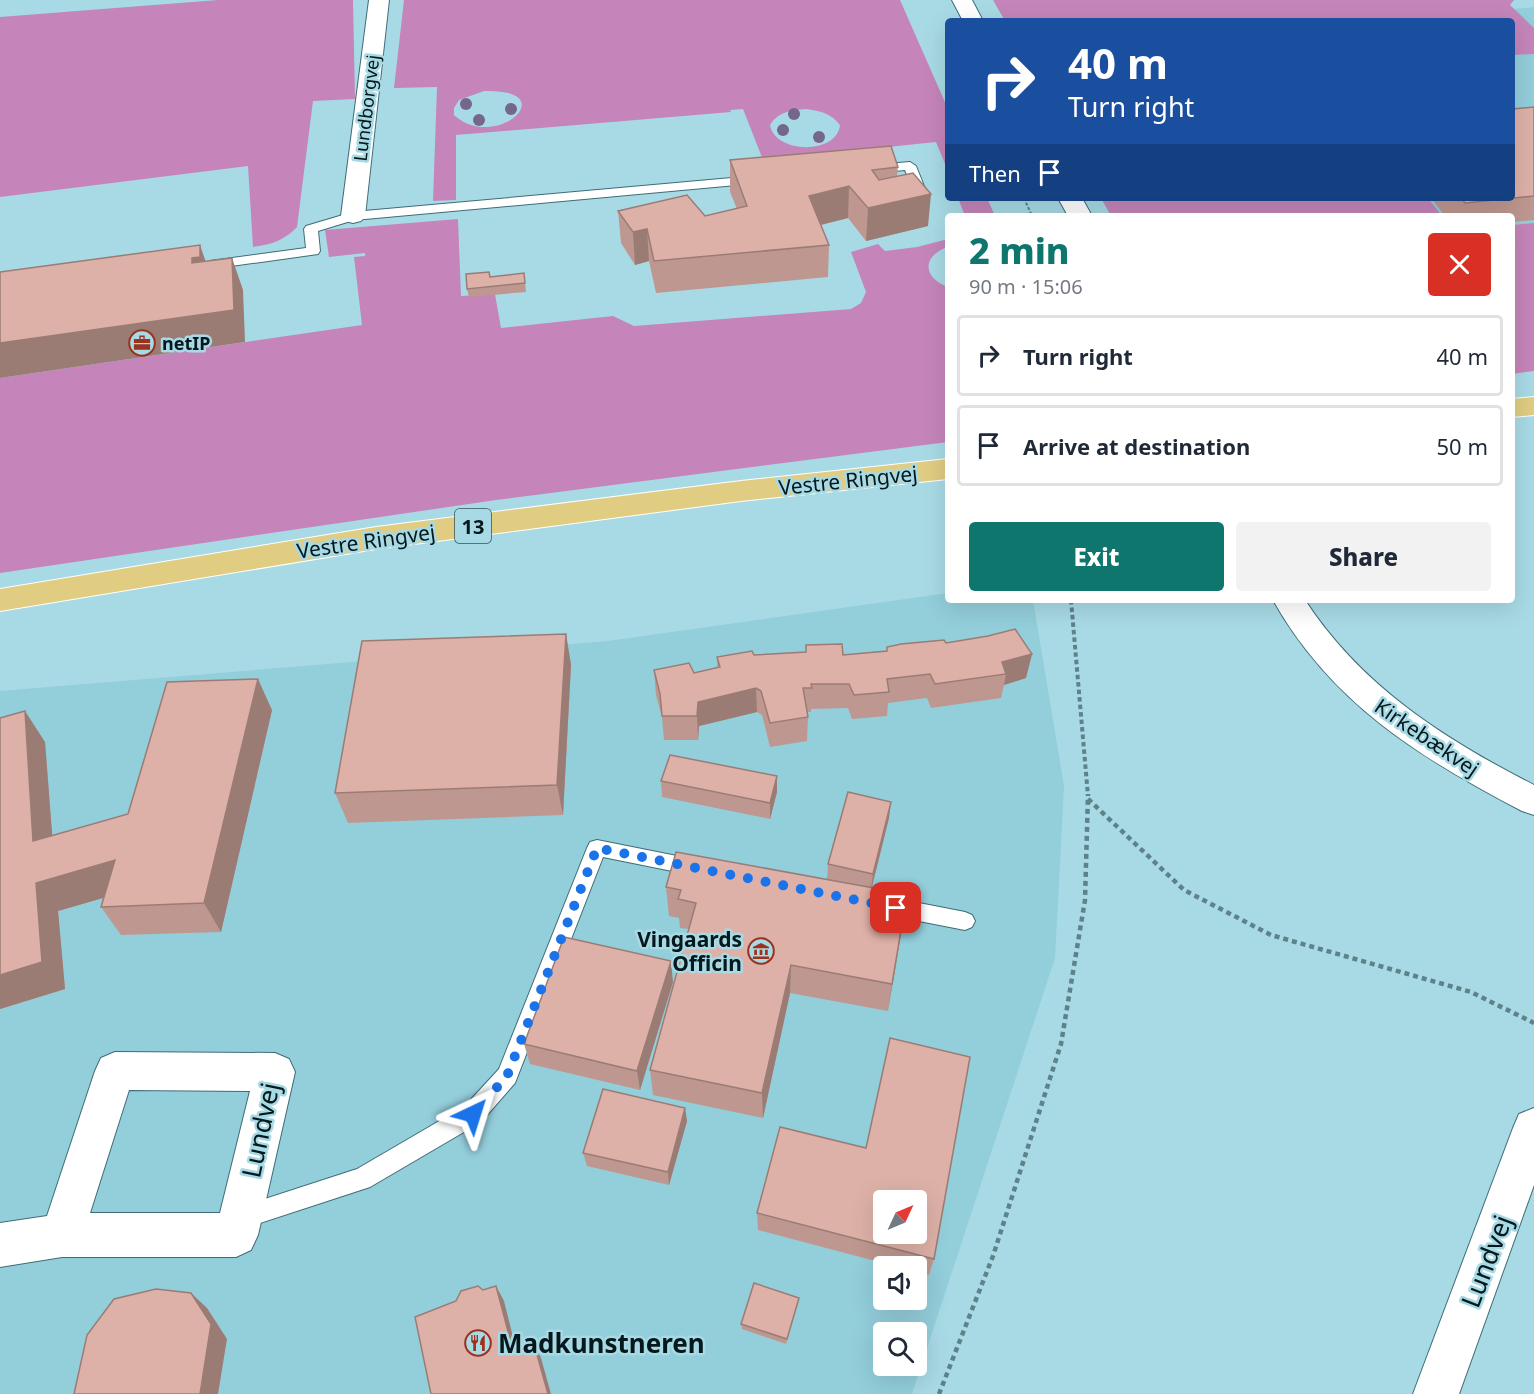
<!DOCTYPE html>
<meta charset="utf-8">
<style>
:root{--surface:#fff;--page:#f2f2f3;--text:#1f2937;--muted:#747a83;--line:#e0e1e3;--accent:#0f766e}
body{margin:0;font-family:"Noto Sans",sans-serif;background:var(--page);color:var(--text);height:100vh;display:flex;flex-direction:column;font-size:22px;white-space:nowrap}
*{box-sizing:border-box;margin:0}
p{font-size:20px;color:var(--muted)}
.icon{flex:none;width:33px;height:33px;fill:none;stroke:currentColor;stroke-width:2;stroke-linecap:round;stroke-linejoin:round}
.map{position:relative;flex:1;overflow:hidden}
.drawer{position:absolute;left:945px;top:213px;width:570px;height:390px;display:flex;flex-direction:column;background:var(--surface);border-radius:6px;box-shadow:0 6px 24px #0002}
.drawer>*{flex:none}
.guide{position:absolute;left:945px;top:18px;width:570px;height:183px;border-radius:6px;box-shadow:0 6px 24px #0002;background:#1a4fa0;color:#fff;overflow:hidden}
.needle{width:39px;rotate:46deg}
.fabs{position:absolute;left:873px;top:1190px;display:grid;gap:12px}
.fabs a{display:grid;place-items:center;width:54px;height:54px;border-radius:6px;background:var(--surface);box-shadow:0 6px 24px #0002;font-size:30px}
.pin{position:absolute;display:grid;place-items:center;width:51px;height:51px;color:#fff;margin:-26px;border-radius:12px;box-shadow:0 3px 9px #0006}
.me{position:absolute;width:66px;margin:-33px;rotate:41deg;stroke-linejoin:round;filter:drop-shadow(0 0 4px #0008)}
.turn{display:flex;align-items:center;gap:21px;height:126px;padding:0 24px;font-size:27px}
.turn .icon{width:78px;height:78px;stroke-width:2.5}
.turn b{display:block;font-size:42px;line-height:51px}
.then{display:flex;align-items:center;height:57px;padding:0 24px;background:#0003;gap:12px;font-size:22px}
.round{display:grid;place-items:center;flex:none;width:63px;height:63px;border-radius:6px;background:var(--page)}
.overview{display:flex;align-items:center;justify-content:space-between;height:102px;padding:0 24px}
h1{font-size:36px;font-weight:800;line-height:45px;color:var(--accent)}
.action{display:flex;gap:12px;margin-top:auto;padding:12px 24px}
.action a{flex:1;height:69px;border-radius:6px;background:var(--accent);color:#fff;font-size:24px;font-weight:800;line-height:69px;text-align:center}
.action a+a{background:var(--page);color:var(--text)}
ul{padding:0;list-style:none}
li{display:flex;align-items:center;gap:18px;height:81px;margin:0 12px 9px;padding:0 12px;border:3px solid var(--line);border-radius:6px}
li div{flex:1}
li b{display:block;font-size:22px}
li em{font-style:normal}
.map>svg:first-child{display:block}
</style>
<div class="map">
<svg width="1534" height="1394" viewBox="0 0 1534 1394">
<rect width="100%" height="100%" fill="#a8dae5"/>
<!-- built -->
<g fill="#93cedb" fill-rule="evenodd">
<polygon points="1534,7 1534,243 1512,245 1512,216 1411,216 1396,198 1512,198 1512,21 1377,21"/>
<path d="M948 593V600H1033L1064 786 1055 958 912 1394H0V691L608 641ZM884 1200H916V1233H884ZM884 1266H916V1299H884ZM884 1332H916V1365H884Z"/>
</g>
<!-- green -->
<g fill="#c585ba" fill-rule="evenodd">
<path d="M218 0H353L355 99 313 101 297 227C283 241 273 244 253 247L248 166 0 197V17Z"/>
<path d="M404 0H900L948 109V171L936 142 763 160 743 109 730 110 731 112 456 135V200L433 201 437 87 394 88ZM484 91C566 89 495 153 454 115V108L459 100ZM806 109C820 111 831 113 840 125 837 155 775 154 770 125 778 112 791 110 806 109Z"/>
<polygon points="993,0 1514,0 1510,5 1534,28 1534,54 1512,55 1512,21 1005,21"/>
<polygon points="958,198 987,198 995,216 965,216"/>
<polygon points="1101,198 1428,198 1442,216 1111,216"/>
<path d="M458 219 461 296 495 294 501 328 613 316 634 326 851 309 861 303 866 292 851 252 878 244 885 251 917 247 948 239V247C921 256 923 278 948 287V442L496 500 0 573V378L362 325 354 257 365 256V253L329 257 325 230Z"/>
<polygon points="1534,223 1534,371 1512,374 1512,225"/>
</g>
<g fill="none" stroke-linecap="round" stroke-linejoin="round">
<!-- lane casing -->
<g stroke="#3e6c76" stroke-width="2">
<g id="lane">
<polygon points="910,162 916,166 928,196 927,199 917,199 905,170 874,173 868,169 874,165"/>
<polygon points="754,176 760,180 758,183 354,220 318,231 320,251 318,254 210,269 203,265 210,261 306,248 304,229 306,226 353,212"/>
<polygon points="597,840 697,860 704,862 707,868 704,874 697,876 603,857 515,1083 481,1122 370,1187 242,1229 234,1225 230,1217 234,1209 357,1169 465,1106 499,1069 587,848 590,842"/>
<polygon points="883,896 965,912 972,915 975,921 972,927 965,930 883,914 876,911 873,905 876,899"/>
</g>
</g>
<!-- street casing -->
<g stroke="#3e6c76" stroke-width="2">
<g id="street">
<polygon points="369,0 389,0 365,216 361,221 353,223 345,221 341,216"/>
<path d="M115 1052 275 1053 289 1059 295 1072 258 1235 251 1250 236 1257H62L0 1267V1223L47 1216 95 1071 101 1058ZM129 1090 250 1091 220 1213H90Z"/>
</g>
</g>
<!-- secondary casing -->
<g stroke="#3e6c76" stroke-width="2">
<g id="secondary">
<polygon points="952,0 972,0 983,21 963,21"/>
<polygon points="1058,198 1082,198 1092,216 1068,216"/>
<path d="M1273 600H1305C1361 686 1444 739 1534 785V815L1522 811C1420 758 1331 703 1273 600Z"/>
<polygon points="1534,1108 1534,1185 1459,1394 1413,1394 1513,1128 1519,1114"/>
</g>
</g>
<!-- primary casing -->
<g stroke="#fff" stroke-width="2">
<g id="primary">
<polygon points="1534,397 1534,415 1512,417 1512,399"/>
<polygon points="948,459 948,479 741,501 376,549 0,611 0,589 376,527 741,481"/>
</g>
</g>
<!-- path-far2 -->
<polyline stroke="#5e828a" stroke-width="2" stroke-dasharray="3 2" stroke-linecap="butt" points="1024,198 1032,216"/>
<!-- path-far1 -->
<polyline stroke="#5e828a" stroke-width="4" stroke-dasharray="4.5 3" stroke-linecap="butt" points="1071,600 1088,796"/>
<!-- path -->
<g stroke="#5e828a" stroke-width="4.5" stroke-dasharray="5 4" stroke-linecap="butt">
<polyline points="1088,799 1184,890 1271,935 1471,992 1534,1023"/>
<polyline points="939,1394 993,1256 1061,1044 1085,900 1088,794"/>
</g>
<!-- lane -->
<use href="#lane" fill="#fff" fill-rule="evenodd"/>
<!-- street -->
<use href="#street" fill="#fff" fill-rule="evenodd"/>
<!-- secondary -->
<use href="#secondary" fill="#fff" fill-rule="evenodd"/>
<!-- primary -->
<use href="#primary" fill="#e0cd82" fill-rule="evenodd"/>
</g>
<!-- trees -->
<g fill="#75678c">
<circle cx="466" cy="104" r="6"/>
<circle cx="511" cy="109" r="6"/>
<circle cx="794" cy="114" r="6"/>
<circle cx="479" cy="120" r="6"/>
<circle cx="783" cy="130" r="6"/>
<circle cx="819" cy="137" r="6"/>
</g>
<!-- wall -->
<g fill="#be9890">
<polygon points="1534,107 1534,220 1512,222 1512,216 1445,216 1431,198 1512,198"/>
<polygon points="730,160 898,167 897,176 928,226 866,241 848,218 821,225 829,245 828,277 656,293 649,261 635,265 621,243 618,211 705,216 737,209 730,192"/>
<polygon points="524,273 526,292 469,297 467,289"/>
<polygon points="566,634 571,665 563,815 348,823 335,793"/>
<polygon points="946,643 1032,654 1026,678 1004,685 1001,698 931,708 927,698 888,703 887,716 852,719 848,708 811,709 811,712 807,712 808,717 807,741 770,747 762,715 757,712 699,726 698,740 664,740 662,717 656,695 654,670 694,673 717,667 717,657 843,655 887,651 887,647"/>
<polygon points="272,710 221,932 121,935 101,907 103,898 58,911 65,989 0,1009 0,718 45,742 52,836 128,814"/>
<polygon points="777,776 777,792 770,819 662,797 661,781"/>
<polygon points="889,818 872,887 903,922 888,1011 790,993 763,1118 653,1095 650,1070 689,929 680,928 679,918 669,916 666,887 827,879 828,864"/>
<polygon points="673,982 640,1090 530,1064 524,1044"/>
<polygon points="685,1108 687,1121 669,1185 587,1166 583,1153"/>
<polygon points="866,1148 934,1259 929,1275 916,1272 916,1266 894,1266 758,1230 757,1213"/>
<polygon points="799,1298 798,1303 786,1344 742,1329 741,1324"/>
</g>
<!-- shaded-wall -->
<g fill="#9b7c75">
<polygon points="849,186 848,218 808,228 809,196"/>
<polygon points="931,194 928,226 866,241 868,208"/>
<polygon points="647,229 649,261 635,265 633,232"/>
<polygon points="200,245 211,277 192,263 192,258"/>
<polygon points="232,258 243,290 245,342 0,378 0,343"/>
<polygon points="566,634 571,665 563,815 557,785"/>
<polygon points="1032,654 1026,678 1004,685 1006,674 1002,662"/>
<polygon points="258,679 272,710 221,932 204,903"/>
<polygon points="756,688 757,712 699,726 698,740 697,716 698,702"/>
<polygon points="25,711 45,742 55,871 33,841"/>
<polygon points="777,776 777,792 770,819 770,803"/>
<polygon points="891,802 889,818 871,890 873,874"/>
<polygon points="115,860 134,889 58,911 65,989 0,1009 0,975 36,883"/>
<polygon points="907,894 903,922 888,1011 892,984"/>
<polygon points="671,961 673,982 640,1090 637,1071"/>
<polygon points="791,965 790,993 763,1118 762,1093"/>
<polygon points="685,1108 687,1121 669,1185 668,1172"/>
<polygon points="496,1286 504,1301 520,1365 513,1350"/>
<polygon points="191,1293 207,1308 227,1339 218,1394 200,1394"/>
<polygon points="534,1344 541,1358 551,1394 548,1394"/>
</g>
<!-- building -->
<g fill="#ddb1a7" stroke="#9b7c75" stroke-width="1.5" fill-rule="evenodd">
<polygon points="1534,107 1534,196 1465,203 1461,198 1512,198 1512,109"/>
<polygon points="891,146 898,167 872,170 879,180 913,173 931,194 868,208 849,186 809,196 829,245 654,261 647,229 633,232 618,211 687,195 705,216 747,206 730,160"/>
<polygon points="200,245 200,257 192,258 192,263 232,258 234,310 0,343 0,272"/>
<polygon points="489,272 490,277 524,273 525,283 467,289 466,274"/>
<polygon points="1015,629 1032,654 1002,662 1006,674 935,684 930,674 887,679 889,692 854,695 849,684 811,684 812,688 803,688 808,717 770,723 761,691 756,688 698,702 697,716 662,716 660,694 654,670 689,663 694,673 720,667 717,657 752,651 754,655 806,652 806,645 842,644 843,655 887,651 887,647 901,644 944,640 946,643 988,636"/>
<polygon points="566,634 557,785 335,793 362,641"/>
<polygon points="258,679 204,903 101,907 115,860 36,883 42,962 0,975 0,718 25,711 33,841 128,814 167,682"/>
<polygon points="670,755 777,776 770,803 661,781"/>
<polygon points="848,792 891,802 873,874 828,864"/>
<polygon points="676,852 907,894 892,984 791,965 762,1093 650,1070 696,903 678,899 681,890 666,887"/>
<polygon points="564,937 671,961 637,1071 524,1044"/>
<path d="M890 1038 970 1057 934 1259 757 1213 780 1127 866 1148ZM884 1200H916V1233H884Z"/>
<polygon points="603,1089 685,1108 668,1172 583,1153"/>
<polygon points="754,1283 799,1298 787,1339 741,1324"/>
<polygon points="478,1286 483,1290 496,1286 513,1350 534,1344 548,1394 431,1394 415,1317 456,1301 461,1291"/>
<polygon points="156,1289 191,1293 211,1324 200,1394 74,1394 87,1335 114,1299"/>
</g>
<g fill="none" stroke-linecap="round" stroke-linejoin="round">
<!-- route -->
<polyline stroke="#1a73e8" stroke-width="10" stroke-dasharray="0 18" points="473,1114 507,1076 597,848 896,908"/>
</g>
<!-- icons -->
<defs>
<g id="office-ring" transform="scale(1.35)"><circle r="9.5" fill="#a8dae5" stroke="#9c321e" stroke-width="1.5"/><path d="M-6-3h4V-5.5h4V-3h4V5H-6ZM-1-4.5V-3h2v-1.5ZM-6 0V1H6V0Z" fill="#9c321e"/></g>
<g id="museum-ring" transform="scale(1.35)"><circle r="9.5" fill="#a8dae5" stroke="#9c321e" stroke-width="1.5"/><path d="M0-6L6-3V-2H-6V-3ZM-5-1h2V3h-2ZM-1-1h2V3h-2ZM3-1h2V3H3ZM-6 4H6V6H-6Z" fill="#9c321e"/></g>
<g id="restaurant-ring" transform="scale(1.35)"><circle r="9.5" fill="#a8dae5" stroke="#9c321e" stroke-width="1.5"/><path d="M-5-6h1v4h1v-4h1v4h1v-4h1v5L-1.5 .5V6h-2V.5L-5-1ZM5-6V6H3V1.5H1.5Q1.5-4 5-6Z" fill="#9c321e"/></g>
</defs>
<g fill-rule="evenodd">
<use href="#office-ring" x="142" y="343"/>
<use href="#museum-ring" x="761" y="951"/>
<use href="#restaurant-ring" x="478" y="1343"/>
</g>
<g text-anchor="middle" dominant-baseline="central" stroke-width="5" stroke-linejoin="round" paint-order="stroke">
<!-- far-street labels -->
<g font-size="18" fill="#05181c" stroke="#a8dae5">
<text transform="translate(366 108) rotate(-83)">Lundborgvej</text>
</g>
<!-- far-poi labels -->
<g font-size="18" font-weight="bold" fill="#05181c" stroke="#a8dae5" text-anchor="start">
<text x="162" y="343">netIP</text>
</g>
<!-- shield labels -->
<rect fill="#a8dae5" stroke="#365258" stroke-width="1.5" x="455" y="509" width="36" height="34" rx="4.5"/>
<g font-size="20" font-weight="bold" fill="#05181c">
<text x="473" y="526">13</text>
</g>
<!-- street labels -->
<g font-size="21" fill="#05181c" stroke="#a8dae5">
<text transform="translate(848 480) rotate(-6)">Vestre Ringvej</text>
<text transform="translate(366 541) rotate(-8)">Vestre Ringvej</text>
<text transform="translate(1427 737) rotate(34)">Kirkebækvej</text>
</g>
<!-- poi labels -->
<g font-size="21" font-weight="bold" fill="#05181c" stroke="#a8dae5" text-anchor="end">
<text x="742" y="939">Vingaards<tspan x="742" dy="24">Officin</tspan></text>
</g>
<!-- near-street labels -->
<g font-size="26" fill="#05181c" stroke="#a8dae5">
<text transform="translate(260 1130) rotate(-78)">Lundvej</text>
<text transform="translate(1486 1261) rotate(-69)">Lundvej</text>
</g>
<!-- near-poi labels -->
<g font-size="26" font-weight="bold" fill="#05181c" stroke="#a8dae5" text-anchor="start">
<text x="498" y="1343">Madkunstneren</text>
</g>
</g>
</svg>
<div class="fabs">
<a><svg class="needle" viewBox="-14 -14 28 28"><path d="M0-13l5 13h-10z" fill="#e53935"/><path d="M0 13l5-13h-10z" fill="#747a83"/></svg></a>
<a><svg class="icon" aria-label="sound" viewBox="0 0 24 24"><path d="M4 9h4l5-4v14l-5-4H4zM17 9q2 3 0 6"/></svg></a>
<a><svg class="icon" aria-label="search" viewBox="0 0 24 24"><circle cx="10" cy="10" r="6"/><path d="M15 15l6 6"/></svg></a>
</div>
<div class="pin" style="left:896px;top:908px;background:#d93025"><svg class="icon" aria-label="arrive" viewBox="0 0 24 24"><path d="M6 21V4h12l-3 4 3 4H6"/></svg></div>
<svg class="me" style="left:473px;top:1114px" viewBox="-20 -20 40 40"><path d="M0-17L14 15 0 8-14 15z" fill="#1a73e8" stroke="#fff" stroke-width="4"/></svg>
<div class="guide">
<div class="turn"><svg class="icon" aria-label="right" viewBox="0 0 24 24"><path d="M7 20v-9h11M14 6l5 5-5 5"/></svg><div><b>40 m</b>Turn right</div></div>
<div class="then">Then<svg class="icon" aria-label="arrive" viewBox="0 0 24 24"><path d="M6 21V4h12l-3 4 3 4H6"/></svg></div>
</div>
<section class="drawer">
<div class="overview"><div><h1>2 min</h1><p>90 m · 15:06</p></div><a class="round" style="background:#d93025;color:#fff"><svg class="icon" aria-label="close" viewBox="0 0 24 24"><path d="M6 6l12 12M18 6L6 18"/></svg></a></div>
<ul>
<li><svg class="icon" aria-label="right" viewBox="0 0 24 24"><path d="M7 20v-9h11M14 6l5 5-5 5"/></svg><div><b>Turn right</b></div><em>40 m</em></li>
<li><svg class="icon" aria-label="arrive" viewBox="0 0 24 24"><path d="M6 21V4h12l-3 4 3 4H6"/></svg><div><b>Arrive at destination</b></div><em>50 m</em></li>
</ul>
<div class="action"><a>Exit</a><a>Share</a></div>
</section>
</div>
